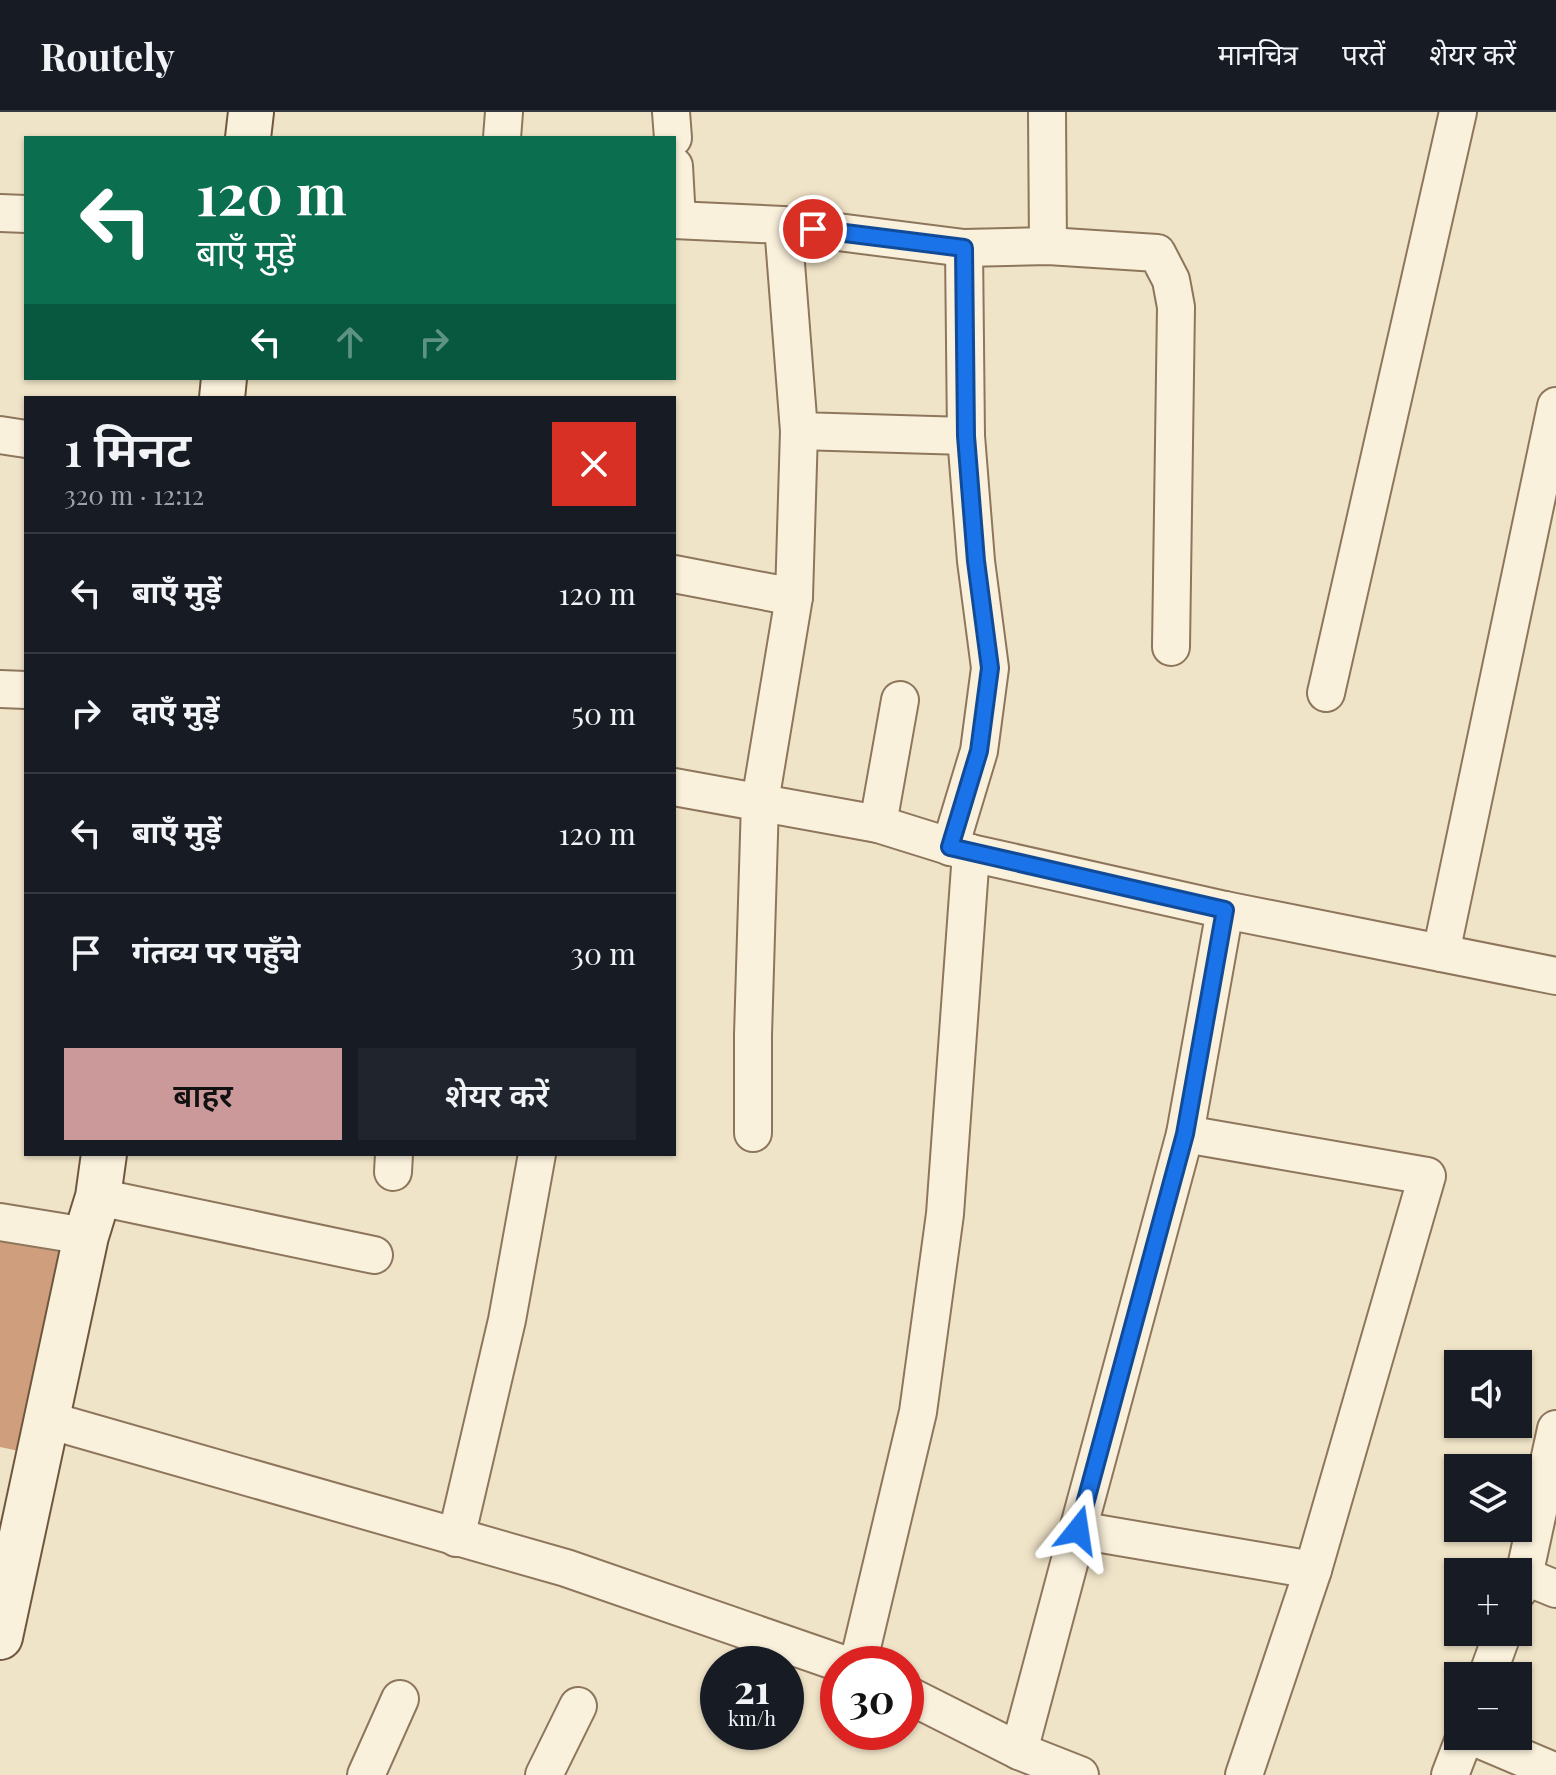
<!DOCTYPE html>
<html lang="hi">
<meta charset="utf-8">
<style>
:root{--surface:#171b24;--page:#20242c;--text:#f1f3f6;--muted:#9ea1a6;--line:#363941;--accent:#cc999b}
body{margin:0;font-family:"Playfair Display","Noto Sans Devanagari",serif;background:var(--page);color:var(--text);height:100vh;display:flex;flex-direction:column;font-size:30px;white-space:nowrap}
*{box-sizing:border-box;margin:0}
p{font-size:26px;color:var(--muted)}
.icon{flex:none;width:44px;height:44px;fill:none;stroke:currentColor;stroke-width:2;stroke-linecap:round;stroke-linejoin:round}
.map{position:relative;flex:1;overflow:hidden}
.drawer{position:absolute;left:24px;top:284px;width:652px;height:760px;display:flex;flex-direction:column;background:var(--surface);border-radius:0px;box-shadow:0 2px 6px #0004}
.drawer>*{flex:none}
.banner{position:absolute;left:24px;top:24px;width:652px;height:244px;border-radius:0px;box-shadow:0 2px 6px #0004;background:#0b6e4f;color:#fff;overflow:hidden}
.fabs{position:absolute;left:1444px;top:1238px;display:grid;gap:16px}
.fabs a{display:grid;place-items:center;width:88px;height:88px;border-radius:0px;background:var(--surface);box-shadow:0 2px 6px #0004;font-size:40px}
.speed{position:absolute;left:700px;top:1534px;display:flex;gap:16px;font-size:40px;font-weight:700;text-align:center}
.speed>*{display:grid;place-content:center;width:104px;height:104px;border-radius:50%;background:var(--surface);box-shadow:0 2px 6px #0004;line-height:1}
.speed small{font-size:20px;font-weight:400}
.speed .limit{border:12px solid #d22;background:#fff;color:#111}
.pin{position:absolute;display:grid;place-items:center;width:68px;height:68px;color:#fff;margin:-34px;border:4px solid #fff;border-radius:50%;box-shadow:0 2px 8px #0007}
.me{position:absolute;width:88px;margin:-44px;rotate:15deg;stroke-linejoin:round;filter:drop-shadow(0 0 6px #0008)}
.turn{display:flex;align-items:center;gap:28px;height:168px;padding:0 40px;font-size:36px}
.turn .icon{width:104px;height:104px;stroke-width:2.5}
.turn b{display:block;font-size:56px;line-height:68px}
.lanes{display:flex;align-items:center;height:76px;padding:0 40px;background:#0003;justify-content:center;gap:40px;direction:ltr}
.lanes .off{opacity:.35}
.round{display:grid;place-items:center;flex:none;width:84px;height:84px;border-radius:0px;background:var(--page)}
.headline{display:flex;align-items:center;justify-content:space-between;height:136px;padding:0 40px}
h1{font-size:48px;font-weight:600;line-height:60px}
.cta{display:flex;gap:16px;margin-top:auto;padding:16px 40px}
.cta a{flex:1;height:92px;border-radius:0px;background:var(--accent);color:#111;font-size:32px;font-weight:600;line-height:92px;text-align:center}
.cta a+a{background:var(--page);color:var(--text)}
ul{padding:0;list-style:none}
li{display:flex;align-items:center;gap:24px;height:120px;padding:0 40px;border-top:2px solid var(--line)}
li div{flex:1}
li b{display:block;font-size:30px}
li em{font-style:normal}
header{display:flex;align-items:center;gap:48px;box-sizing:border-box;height:112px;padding:0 40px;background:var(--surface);border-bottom:2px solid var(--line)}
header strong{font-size:38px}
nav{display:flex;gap:44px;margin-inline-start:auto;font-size:28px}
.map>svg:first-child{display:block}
</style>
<header>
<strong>Routely</strong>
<nav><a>मानचित्र</a><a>परतें</a><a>शेयर करें</a></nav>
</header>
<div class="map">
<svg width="1556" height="1663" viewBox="0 0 1556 1663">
<rect width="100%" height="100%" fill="#f0e4c8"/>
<!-- building -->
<polygon fill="#cf9f7d" points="0,1118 64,1131 19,1339 0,1335"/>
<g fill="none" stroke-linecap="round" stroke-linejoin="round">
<!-- street casing -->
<g stroke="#8d765c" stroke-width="40">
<g id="street">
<polyline points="671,0 673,26"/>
<polyline points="1047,0 1048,134"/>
<polyline points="502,26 504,0"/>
<polyline points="674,54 677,108"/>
<polyline points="0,101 26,102"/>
<polyline points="674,108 783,113 964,136 1048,134 1157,141 1171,168 1176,195 1171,535"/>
<polyline points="783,113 799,319 966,324"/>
<polyline points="0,323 26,327"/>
<polyline points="674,462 794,485 799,319"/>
<polyline points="0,577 26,578"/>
<polyline points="1326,581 1458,0"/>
<polyline points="674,675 878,712 971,741 1225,798 1556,864"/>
<polyline points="878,712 900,588"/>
<polyline points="950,735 979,639 990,556 976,449 966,324 964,136"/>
<polyline points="1225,798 1185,1022 1078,1418 1313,1458"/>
<polyline points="1441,841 1556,294"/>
<polyline points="753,1021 753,923 760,690 794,485"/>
<polyline points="1185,1022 1427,1064 1313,1458 1244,1663"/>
<polyline points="393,1060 394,1042"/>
<polyline points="98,1085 374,1143"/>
<polyline points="0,1110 86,1124"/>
<polyline points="48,1308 566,1456 843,1552"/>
<polyline points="456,1426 507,1208 537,1042"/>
<polyline points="1524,1464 1556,1477"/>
<polyline points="1518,1479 1524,1464 1556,1317"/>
<polyline points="858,1552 918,1300 945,1102 971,741"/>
<polyline points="1487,1564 1503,1520"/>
<polyline points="906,1582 1019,1639 1080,1663"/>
<polyline points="1471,1624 1556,1660"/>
<polyline points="1019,1639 1078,1418"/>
<polyline points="366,1663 400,1587"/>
<polyline points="544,1663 578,1594"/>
<polyline points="1450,1663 1465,1624"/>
</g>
</g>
<!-- secondary casing -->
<g stroke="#6f573f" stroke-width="48">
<g id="secondary">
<polyline points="248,26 251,0"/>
<polyline points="222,286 224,266"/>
<polyline points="0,1525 86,1124 98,1085 104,1042"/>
</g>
</g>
<!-- street -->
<use href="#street" stroke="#faf1dc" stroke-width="36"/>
<!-- secondary -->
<use href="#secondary" stroke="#faf1dc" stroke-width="44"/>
</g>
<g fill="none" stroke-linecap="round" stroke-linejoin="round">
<!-- route casing -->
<g stroke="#114b97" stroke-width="20">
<polyline id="route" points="813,117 964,136 966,324 976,449 990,556 979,639 950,735 1225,798 1185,1022 1078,1418"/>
</g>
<!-- route -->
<use href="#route" stroke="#1a73e8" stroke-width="14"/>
</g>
</svg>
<div class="fabs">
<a><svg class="icon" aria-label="sound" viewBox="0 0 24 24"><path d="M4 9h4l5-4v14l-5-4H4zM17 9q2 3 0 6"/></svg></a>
<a><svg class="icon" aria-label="layers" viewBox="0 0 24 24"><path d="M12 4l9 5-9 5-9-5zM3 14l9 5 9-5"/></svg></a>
<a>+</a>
<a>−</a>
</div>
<div class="speed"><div>21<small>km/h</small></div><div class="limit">30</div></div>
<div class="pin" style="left:813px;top:117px;background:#d93025"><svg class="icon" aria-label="arrive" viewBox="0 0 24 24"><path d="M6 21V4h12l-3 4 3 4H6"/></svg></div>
<svg class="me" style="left:1078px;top:1418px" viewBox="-20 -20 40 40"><path d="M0-17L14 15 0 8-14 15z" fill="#1a73e8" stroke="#fff" stroke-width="4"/></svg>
<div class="banner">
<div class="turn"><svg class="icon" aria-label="left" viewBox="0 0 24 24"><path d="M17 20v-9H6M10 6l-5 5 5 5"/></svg><div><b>120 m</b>बाएँ मुड़ें</div></div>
<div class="lanes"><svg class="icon" aria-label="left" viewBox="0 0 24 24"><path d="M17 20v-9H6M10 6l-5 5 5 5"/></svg><svg class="icon off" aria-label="ahead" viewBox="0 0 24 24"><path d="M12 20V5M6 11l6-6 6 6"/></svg><svg class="icon off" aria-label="right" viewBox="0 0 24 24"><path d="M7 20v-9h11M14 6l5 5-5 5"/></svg></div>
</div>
<section class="drawer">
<div class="headline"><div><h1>1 मिनट</h1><p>320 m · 12:12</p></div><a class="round" style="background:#d93025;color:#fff"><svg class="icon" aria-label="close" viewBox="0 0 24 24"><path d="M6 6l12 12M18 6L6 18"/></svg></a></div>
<ul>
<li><svg class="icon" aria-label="left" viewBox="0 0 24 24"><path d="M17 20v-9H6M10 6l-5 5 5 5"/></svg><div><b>बाएँ मुड़ें</b></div><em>120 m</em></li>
<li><svg class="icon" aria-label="right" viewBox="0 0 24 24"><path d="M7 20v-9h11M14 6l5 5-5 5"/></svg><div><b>दाएँ मुड़ें</b></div><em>50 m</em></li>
<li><svg class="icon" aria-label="left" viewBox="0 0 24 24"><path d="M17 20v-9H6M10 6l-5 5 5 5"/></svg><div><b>बाएँ मुड़ें</b></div><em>120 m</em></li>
<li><svg class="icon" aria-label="arrive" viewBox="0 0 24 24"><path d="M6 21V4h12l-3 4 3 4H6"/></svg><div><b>गंतव्य पर पहुँचे</b></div><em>30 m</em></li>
</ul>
<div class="cta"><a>बाहर</a><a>शेयर करें</a></div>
</section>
</div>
